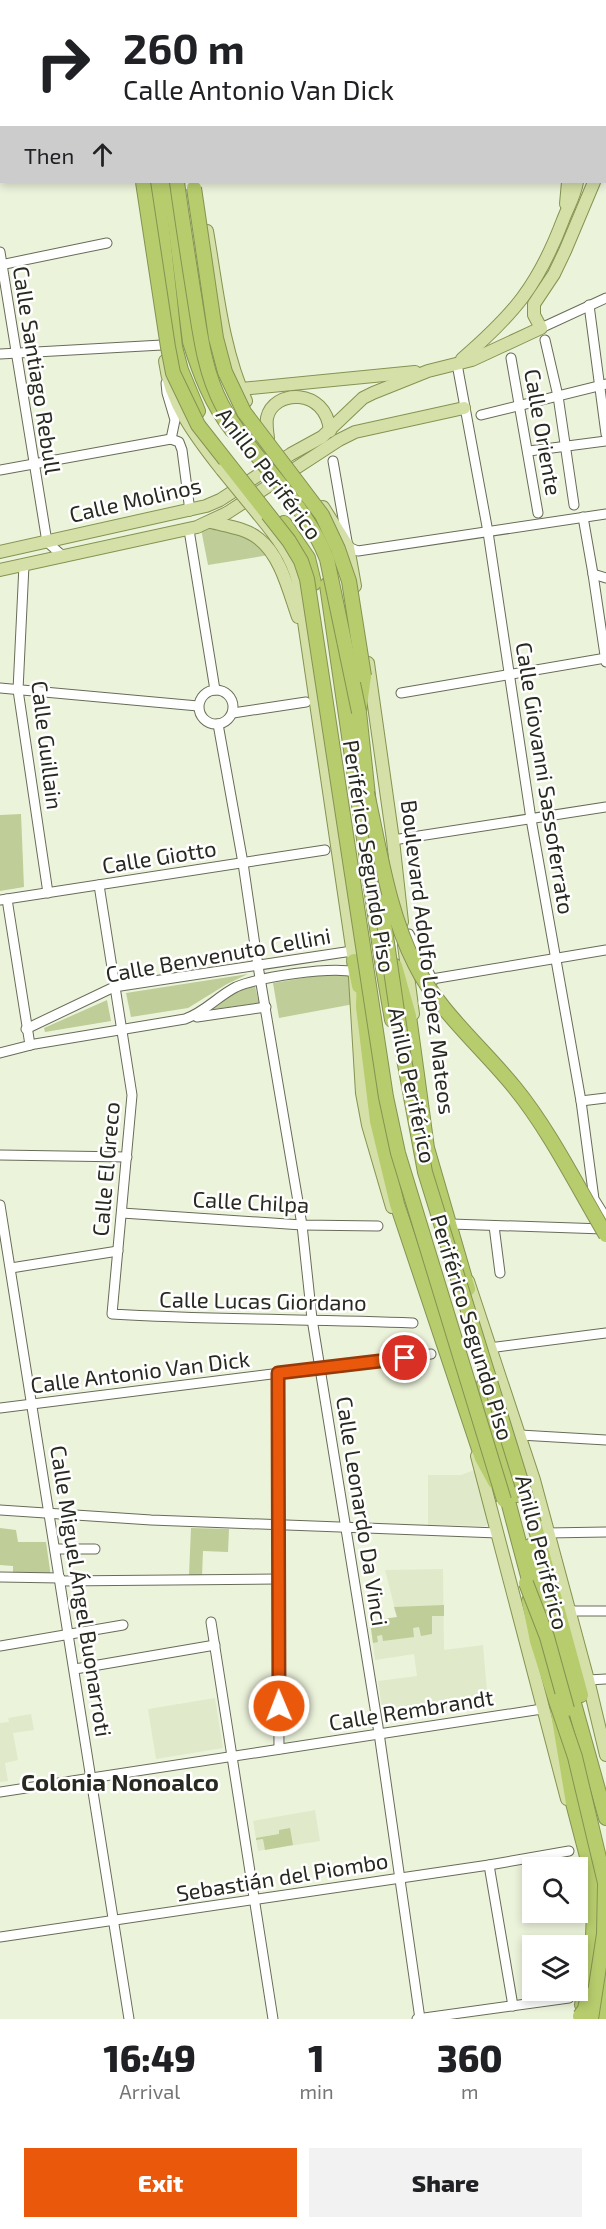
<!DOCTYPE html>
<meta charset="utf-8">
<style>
:root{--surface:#fff;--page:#f2f2f2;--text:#202124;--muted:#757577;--accent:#ea580c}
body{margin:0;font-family:"Exo 2",sans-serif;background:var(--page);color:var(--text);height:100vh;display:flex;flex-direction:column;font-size:22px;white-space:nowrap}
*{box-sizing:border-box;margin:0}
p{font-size:20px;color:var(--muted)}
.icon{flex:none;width:33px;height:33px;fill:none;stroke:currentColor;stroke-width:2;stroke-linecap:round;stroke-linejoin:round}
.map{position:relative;height:2019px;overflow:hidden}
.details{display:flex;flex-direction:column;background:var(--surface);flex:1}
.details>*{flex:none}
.guide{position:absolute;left:0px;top:0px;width:606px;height:183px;box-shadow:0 3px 9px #0003;background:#fff;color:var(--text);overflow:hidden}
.buttons{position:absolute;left:522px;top:1857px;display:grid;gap:12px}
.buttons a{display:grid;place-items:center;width:66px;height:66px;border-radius:0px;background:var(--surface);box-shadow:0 3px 9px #0003;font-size:30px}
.pin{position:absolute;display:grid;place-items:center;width:51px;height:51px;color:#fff;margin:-26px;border:3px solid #fff;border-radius:50%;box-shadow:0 2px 6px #0007}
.me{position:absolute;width:66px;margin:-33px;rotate:359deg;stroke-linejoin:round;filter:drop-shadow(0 0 4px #0008)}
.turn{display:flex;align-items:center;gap:21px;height:126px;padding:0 24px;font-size:27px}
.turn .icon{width:78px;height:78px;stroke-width:2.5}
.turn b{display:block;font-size:42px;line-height:51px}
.then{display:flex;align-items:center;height:57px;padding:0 24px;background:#0003;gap:12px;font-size:22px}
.eta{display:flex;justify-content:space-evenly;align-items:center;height:102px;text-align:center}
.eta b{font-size:36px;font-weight:800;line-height:42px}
.cta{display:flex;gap:12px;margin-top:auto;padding:12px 24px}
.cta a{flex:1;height:69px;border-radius:0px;background:var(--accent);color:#fff;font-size:24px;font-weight:800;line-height:69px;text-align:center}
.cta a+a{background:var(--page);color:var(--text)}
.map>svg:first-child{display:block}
</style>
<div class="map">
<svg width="606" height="2019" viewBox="0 0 606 2019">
<rect width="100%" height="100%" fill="#ecf3db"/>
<!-- built -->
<g fill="#e0e9ca">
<polygon points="477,1469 490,1520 486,1526 428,1525 428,1475 461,1475"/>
<polygon points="443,1569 444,1650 483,1645 488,1704 384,1721 378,1681 417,1676 414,1654 375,1660 370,1621 397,1617 385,1570"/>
<polygon points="215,1698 223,1748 156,1759 148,1709"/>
<polygon points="31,1714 34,1730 13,1733 18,1760 5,1763 8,1781 0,1782 0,1723 9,1722 8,1718"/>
<polygon points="315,1810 320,1841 258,1851 253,1821"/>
</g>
<!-- green -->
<g fill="#bfcd98">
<polygon points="215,526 246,534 269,555 208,565 201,529"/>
<polygon points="21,814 24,887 0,891 0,815"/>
<polygon points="334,973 350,975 354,1004 279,1018 273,983"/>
<polygon points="248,974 227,984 188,1008 131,1017 126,993"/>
<polygon points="255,986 259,1003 207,1010 239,991"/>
<polygon points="107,1000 111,1021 45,1032 44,1028"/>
<polygon points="0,1528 16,1530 18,1542 46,1542 51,1577 13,1576 13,1566 0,1565"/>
<polygon points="191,1528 229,1529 228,1552 203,1551 202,1576 189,1575"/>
<polygon points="444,1605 444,1616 432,1616 432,1634 421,1636 419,1627 413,1628 414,1637 383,1641 382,1635 377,1636 378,1642 373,1643 370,1621 397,1617 394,1607"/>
<polygon points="290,1828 293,1845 265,1850 263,1839 256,1840 256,1838 279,1834 279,1830"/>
</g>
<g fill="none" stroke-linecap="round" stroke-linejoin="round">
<!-- minor casing -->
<g stroke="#676c58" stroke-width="11">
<g id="minor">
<polyline points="32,0 32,2"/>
<polyline points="180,0 180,2"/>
<polyline points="499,0 499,2"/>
<polyline points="0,36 2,35"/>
<polyline points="604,78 606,76"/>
<polyline points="0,252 47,542 64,557"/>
<polyline points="0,265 107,243"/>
<polyline points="589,305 606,434"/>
<polyline points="541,328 606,298"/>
<polyline points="545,340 558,396 574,505"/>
<polyline points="0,354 162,345"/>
<polyline points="511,358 538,513"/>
<polyline points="457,364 488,532 531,819 581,1101 594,1199 606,1218"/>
<polyline points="166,383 167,393 175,420 171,439"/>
<polyline points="481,415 606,384"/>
<polyline points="171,439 179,442 182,450 190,511"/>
<polyline points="529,451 606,441"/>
<polyline points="333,461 348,547 358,551 606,514"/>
<polyline points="0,470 171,439"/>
<polyline points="583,517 593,574 606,662"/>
<polyline points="189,530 215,690"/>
<polyline points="24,565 18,690 48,893"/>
<polyline points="593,574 606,578"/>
<polyline points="0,688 198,706"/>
<circle cx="216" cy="707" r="17"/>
<polyline points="401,693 606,658"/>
<polyline points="233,713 306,702"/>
<polyline points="218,724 243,863 258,966 302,1225 312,1319 379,1733 420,2019"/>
<polyline points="393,840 606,807"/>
<path d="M99 885 132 1095 112 1314C212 1320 313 1319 413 1323"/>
<polyline points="7,899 30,1045"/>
<polyline points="0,900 325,850"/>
<polyline points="409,934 432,979 432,983"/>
<polyline points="432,979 606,950"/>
<polyline points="197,1017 266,1007"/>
<polyline points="26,1029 114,987 352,951"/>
<path d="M0 1053 35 1044 185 1019C205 1012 218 996 236 987 259 977 331 966 355 972"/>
<polyline points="581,1101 606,1098"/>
<polyline points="0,1155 127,1157"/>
<polyline points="0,1205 129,2019"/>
<polyline points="122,1213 302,1225 378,1226"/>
<polyline points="451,1224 604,1229"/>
<polyline points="494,1226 500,1273"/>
<polyline points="11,1268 118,1251"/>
<polyline points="489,1348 606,1333"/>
<polyline points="277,1373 279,1749"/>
<polyline points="0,1408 431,1354"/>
<polyline points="520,1435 606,1440"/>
<polyline points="0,1510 151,1520 498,1533"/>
<polyline points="547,1533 606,1532"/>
<polyline points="56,1549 95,1549"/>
<polyline points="0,1577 60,1578"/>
<polyline points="60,1581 277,1579"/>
<polyline points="568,1611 606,1611"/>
<polyline points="211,1622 273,2019"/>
<polyline points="0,1646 123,1625"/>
<polyline points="75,1669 215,1645"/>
<polyline points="588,1680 606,1679"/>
<polyline points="0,1792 542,1709"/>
<polyline points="489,1865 513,2006"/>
<polyline points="0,1937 489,1865 569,1851"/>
<polyline points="417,2019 569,1998"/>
</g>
</g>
<!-- major casing -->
<g stroke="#859352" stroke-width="14">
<g id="major">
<polyline points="77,0 78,2"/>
<polyline points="132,0 133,2"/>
<polyline points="570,0 570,2"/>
<polyline points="601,0 601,2"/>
<polyline points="604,20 606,28"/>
<polyline points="604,147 606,135"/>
<polyline points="566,204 568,182"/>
<path d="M207 231C217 288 222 348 246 401"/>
<path d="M462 359C514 314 538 286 563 220 568 207 575 195 577 182"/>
<path d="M165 361C170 403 196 437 222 470"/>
<polyline points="241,389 415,372"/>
<path d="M268 438C267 431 266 424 267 418 273 389 326 387 330 431"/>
<polyline points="323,507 348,547 355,586"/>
<path d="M258 514C275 535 291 554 298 581L354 961 362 1093 368 1125 392 1207"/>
<path d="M211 522C226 526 246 528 259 539 281 556 289 592 298 617"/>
<polyline points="0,552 206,506 220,500 291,454 322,437 363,398 373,393 428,371 472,360 541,328 534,315 534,304 554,274 565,251 594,182"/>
<polyline points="0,570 197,527 227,513 339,440 355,432 464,408"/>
<polyline points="368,663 393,840 402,922"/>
<polyline points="404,945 413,1014"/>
<polyline points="468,1281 534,1480 588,1680 606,1755"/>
<polyline points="477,1456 567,1799"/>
</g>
</g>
<!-- highway casing -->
<g stroke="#859352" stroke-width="16">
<g id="highway">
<polyline points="85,0 85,2"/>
<polyline points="100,0 101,2"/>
<polyline points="122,0 122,2"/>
<polyline points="157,182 175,347 181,370 198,411"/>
<path d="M170 182 190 342C200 374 211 403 232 430"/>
<polyline points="284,523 308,558 314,583"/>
<polyline points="327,585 381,956 392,1020"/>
<polyline points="364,676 359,712 369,805"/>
<polyline points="354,961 359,986"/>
<polyline points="395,966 409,1016 427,1148 468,1289"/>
<polyline points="364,972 363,1007 377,1121 397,1204 482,1458 495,1482"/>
<polyline points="484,1384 516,1495"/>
<polyline points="504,1486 533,1595"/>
<polyline points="534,1523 581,1695"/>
<polyline points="530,1546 606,1818"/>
<polyline points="529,1601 537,1641 556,1701 573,1803 590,1868 594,1910 593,1937 582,2005"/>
<polyline points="600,2019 606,1981"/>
</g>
</g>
<!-- minor -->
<use href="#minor" stroke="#fff" stroke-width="9"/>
<!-- major -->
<use href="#major" stroke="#d4e0a7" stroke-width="12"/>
<!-- highway -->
<use href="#highway" stroke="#b7cc6d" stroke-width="14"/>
<!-- major-bridge casing -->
<g stroke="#859352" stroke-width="14" stroke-linecap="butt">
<polyline id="major-bridge" points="222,470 258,514"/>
</g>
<!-- highway-bridge casing -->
<g stroke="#859352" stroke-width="16" stroke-linecap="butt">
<g id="highway-bridge">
<polyline points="143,182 168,347 173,373 198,425 289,541 301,561 307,579 386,1097 398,1153 504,1500"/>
<path d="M177 182C182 219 188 257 194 295 200 332 204 371 222 405 252 460 305 501 327 559L359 712"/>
<polyline points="194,188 216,338 225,372 244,412 322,515 338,549 349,581 364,676"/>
<path d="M367 793C380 850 388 911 415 964 438 1011 482 1047 515 1088 550 1131 577 1186 606 1235"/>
<polyline points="381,902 404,1059 425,1172 534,1523"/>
<polyline points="526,1583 547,1637 567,1709"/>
<polyline points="556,1701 575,1757 605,1883 604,1934 591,2019"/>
<polyline points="580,2016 585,2009 588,1995"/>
</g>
</g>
<!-- major-bridge -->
<use href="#major-bridge" stroke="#d4e0a7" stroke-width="12"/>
<!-- highway-bridge -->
<use href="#highway-bridge" stroke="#b7cc6d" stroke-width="14"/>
</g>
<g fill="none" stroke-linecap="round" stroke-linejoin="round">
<!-- route casing -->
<g stroke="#983908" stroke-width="15">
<polyline id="route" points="279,1706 278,1373 405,1358"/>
</g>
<!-- route -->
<use href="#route" stroke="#ea580c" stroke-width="10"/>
</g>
<g text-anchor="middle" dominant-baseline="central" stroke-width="5" stroke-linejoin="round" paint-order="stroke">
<!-- street labels -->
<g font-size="22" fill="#282a21" stroke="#fff">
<text transform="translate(38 370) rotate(81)">Calle Santiago Rebull</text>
<text transform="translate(544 432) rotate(80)">Calle Oriente</text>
<text transform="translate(270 473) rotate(53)">Anillo Periférico</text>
<text transform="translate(135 499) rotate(-13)">Calle Molinos</text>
<text transform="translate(48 745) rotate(83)">Calle Guillain</text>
<text transform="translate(546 778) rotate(81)">Calle Giovanni Sassoferrato</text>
<text transform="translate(159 856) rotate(-9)">Calle Giotto</text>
<text transform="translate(370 856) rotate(81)">Periférico Segundo Piso</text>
<text transform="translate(218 954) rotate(-10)">Calle Benvenuto Cellini</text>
<text transform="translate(429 957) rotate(83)">Boulevard Adolfo López Mateos</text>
<text transform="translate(413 1085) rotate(78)">Anillo Periférico</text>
<text transform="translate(105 1169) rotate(-85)">Calle El Greco</text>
<text transform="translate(251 1201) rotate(3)">Calle Chilpa</text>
<text transform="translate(263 1300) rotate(1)">Calle Lucas Giordano</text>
<text transform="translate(473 1327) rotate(73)">Periférico Segundo Piso</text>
<text transform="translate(140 1371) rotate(-7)">Calle Antonio Van Dick</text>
<text transform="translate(363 1511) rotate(81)">Calle Leonardo Da Vinci</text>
<text transform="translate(543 1552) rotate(76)">Anillo Periférico</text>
<text transform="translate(82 1591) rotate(81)">Calle Miguel Ángel Buonarroti</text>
<text transform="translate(411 1709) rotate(-9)">Calle Rembrandt</text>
<text transform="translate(282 1876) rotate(-9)">Sebastián del Piombo</text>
</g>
<!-- neighbourhood labels -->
<g font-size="24" font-weight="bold" fill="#282a21" stroke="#fff">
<text x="120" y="1781">Colonia Nonoalco</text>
</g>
</g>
</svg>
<div class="buttons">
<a><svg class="icon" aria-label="search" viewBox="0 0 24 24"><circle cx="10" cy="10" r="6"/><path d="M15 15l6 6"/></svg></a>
<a><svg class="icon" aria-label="layers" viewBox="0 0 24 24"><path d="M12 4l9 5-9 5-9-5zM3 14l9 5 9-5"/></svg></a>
</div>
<div class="pin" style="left:405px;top:1358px;background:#d93025"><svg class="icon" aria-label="arrive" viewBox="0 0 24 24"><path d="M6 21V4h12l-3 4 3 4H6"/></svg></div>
<svg class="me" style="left:279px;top:1706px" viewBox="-20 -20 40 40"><circle r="17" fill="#ea580c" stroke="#fff" stroke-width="3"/><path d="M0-11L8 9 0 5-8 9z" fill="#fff"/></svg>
<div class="guide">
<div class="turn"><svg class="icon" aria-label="right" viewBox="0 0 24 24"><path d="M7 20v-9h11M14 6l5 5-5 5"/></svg><div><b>260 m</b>Calle Antonio Van Dick</div></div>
<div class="then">Then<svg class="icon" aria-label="ahead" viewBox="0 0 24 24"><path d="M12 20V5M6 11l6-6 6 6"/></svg></div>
</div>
</div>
<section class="details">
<div class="eta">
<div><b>16:49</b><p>Arrival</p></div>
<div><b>1</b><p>min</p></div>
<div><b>360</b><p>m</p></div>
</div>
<div class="cta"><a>Exit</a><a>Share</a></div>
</section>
